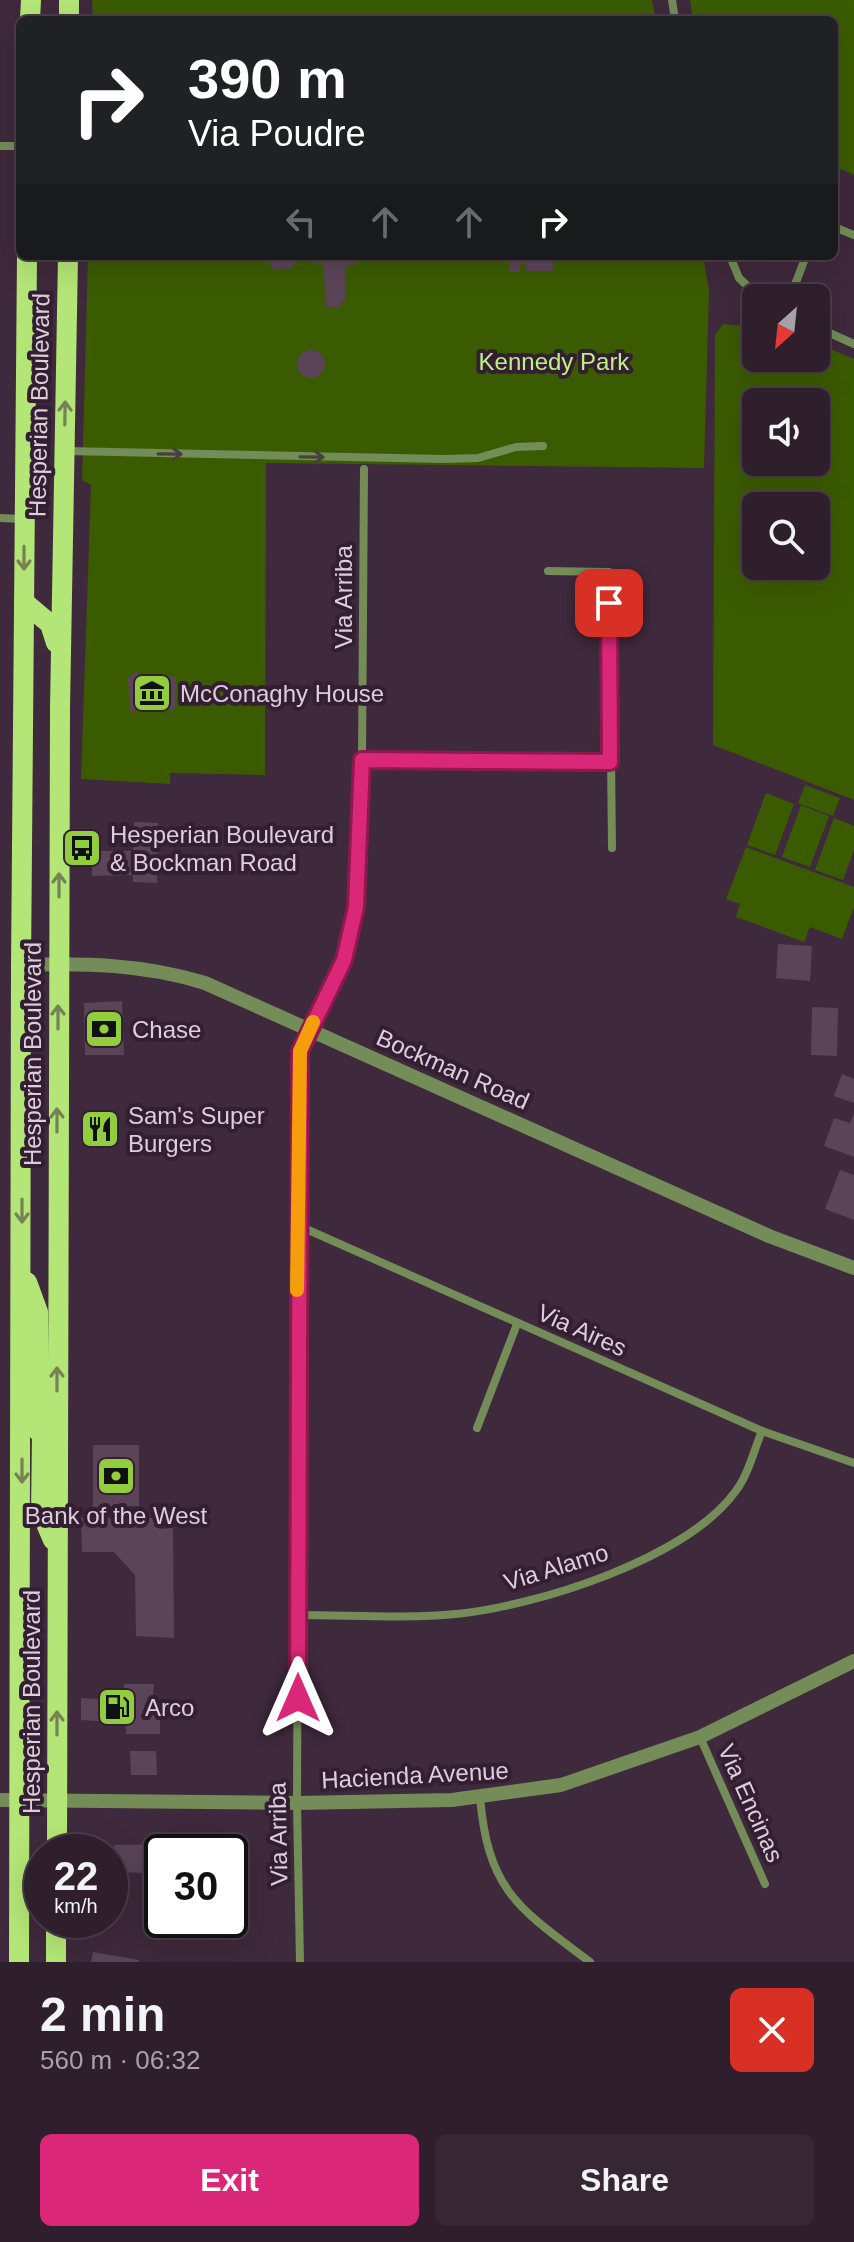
<!DOCTYPE html>
<meta charset="utf-8">
<style>
:root{--surface:#2f1f2d;--page:#372735;--text:#f1f3f6;--muted:#a7a2aa;--line:#4a3d49;--accent:#db2777}
body{margin:0;font-family:Helvetica,sans-serif;background:var(--page);color:var(--text);height:100vh;display:flex;flex-direction:column;font-size:30px;white-space:nowrap}
*{box-sizing:border-box;margin:0}
p{font-size:26px;color:var(--muted)}
.icon{flex:none;width:44px;height:44px;fill:none;stroke:currentColor;stroke-width:2;stroke-linecap:round;stroke-linejoin:round}
.map{position:relative;height:1962px;overflow:hidden}
.panel{display:flex;flex-direction:column;background:var(--surface);flex:1}
.panel>*{flex:none}
.top-card{position:absolute;left:16px;top:16px;width:822px;height:244px;border-radius:12px;box-shadow:0 8px 32px #0002,0 0 0 2px var(--line);background:#202124;color:#fff;overflow:hidden}
.needle{width:52px;rotate:207deg}
.buttons{position:absolute;left:742px;top:284px;display:grid;gap:16px}
.buttons a{display:grid;place-items:center;width:88px;height:88px;border-radius:12px;background:var(--surface);box-shadow:0 8px 32px #0002,0 0 0 2px var(--line);font-size:40px}
.speed{position:absolute;left:24px;top:1834px;display:flex;gap:16px;font-size:40px;font-weight:700;text-align:center}
.speed>*{display:grid;place-content:center;width:104px;height:104px;border-radius:50%;background:var(--surface);box-shadow:0 8px 32px #0002,0 0 0 2px var(--line);line-height:1}
.speed small{font-size:20px;font-weight:400}
.speed .limit{border:4px solid #111;border-radius:12px;background:#fff;color:#111}
.pin{position:absolute;display:grid;place-items:center;width:68px;height:68px;color:#fff;margin:-34px;border-radius:16px;box-shadow:0 4px 12px #0006}
.me{position:absolute;width:88px;margin:-44px;rotate:0deg;stroke-linejoin:round;filter:drop-shadow(0 0 6px #0008)}
.turn{display:flex;align-items:center;gap:28px;height:168px;padding:0 40px;font-size:36px}
.turn .icon{width:104px;height:104px;stroke-width:2.5}
.turn b{display:block;font-size:56px;line-height:68px}
.lanes{display:flex;align-items:center;height:76px;padding:0 40px;background:#0003;justify-content:center;gap:40px;direction:ltr}
.lanes .off{opacity:.35}
.round{display:grid;place-items:center;flex:none;width:84px;height:84px;border-radius:12px;background:var(--page)}
.head{display:flex;align-items:center;justify-content:space-between;height:136px;padding:0 40px}
h1{font-size:48px;font-weight:600;line-height:60px}
.cta{display:flex;gap:16px;margin-top:auto;padding:16px 40px}
.cta a{flex:1;height:92px;border-radius:12px;background:var(--accent);color:#fff;font-size:32px;font-weight:600;line-height:92px;text-align:center}
.cta a+a{background:var(--page);color:var(--text)}
.map>svg:first-child{display:block}
</style>
<div class="map">
<svg width="854" height="1962" viewBox="0 0 854 1962">
<rect width="100%" height="100%" fill="#3f293c"/>
<!-- green -->
<g fill="#3b5b00" fill-rule="evenodd">
<polygon points="92,0 652,0 656,20 93,20"/>
<polygon points="690,0 854,0 854,175 834,166 834,20 693,20"/>
<polygon points="88,256 703,256 709,291 704,468 266,463 265,775 170,773 170,784 81,779 91,485 82,480"/>
<path d="M723 324 756 327V358H816V343L854 359V800L713 745 715 335ZM756 402H816V462H756ZM756 506H816V566H756Z"/>
<polygon points="805,785 840,798 833,816 798,803"/>
<polygon points="766,793 794,804 775,855 747,845"/>
<polygon points="801,805 829,816 810,867 782,857"/>
<polygon points="834,818 854,826 854,850 843,880 815,870"/>
<polygon points="746,847 854,887 854,907 842,939 810,927 804,942 736,917 740,904 726,899"/>
</g>
<!-- building -->
<g fill="#5b4458">
<polygon points="264,256 299,256 299,259 289,269 274,269"/>
<polygon points="315,256 356,256 356,265 345,265 345,301 341,301 341,307 326,307 323,264 315,264"/>
<polygon points="510,256 553,256 553,271 526,271 526,264 520,264 520,272 510,272"/>
<circle cx="311" cy="364" r="14"/>
<polygon points="137,672 140,676 145,674 176,677 175,710 130,711 128,677"/>
<polygon points="134,822 158,823 157,883 133,882 133,875 92,876 92,851 133,851"/>
<polygon points="778,944 812,946 810,981 776,978"/>
<polygon points="122,1001 124,1055 85,1055 84,1003"/>
<polygon points="812,1007 838,1008 837,1056 811,1055"/>
<polygon points="842,1074 854,1079 854,1103 834,1096"/>
<polygon points="854,1113 854,1157 824,1146 834,1118 850,1123"/>
<polygon points="840,1170 854,1175 854,1220 825,1209"/>
<polygon points="93,1445 139,1445 139,1506 93,1507"/>
<polygon points="81,1518 158,1518 159,1529 173,1528 174,1638 136,1636 135,1575 114,1552 82,1552"/>
<polygon points="124,1684 154,1684 152,1713 160,1713 160,1734 126,1734 126,1723 81,1720 81,1698 125,1701"/>
<polygon points="130,1751 156,1751 157,1775 131,1775"/>
<polygon points="168,1844 167,1852 162,1852 162,1865 147,1866 146,1873 115,1872 114,1845"/>
<polygon points="93,1952 139,1960 139,1962 91,1962"/>
</g>
<g fill="none" stroke-linecap="round" stroke-linejoin="round">
<!-- minor -->
<g stroke="#738c58" stroke-width="8">
<polyline points="672,0 675,20"/>
<polyline points="0,146 20,146"/>
<polyline points="834,227 854,235"/>
<polyline points="730,256 739,278 760,298"/>
<polyline points="791,295 806,256"/>
<polyline points="816,327 854,344"/>
<polyline points="65,451 444,459 478,458 516,447 543,446"/>
<polyline points="0,518 24,519"/>
<polyline points="548,571 609,572 612,848"/>
<polyline points="362,760 610,762"/>
<polyline points="297,1225 762,1431 854,1463"/>
<polyline points="477,1428 517,1324"/>
<path d="M298 1615C350 1615 404 1619 456 1614 537 1606 686 1559 735 1492 748 1476 754 1450 762 1431"/>
<polyline points="700,1737 765,1884"/>
<path d="M480 1797C488 1892 520 1909 590 1962"/>
<polyline points="300,1962 297,1803 300,1051 344,960 356,907 362,760 364,469"/>
</g>
<!-- tertiary -->
<g stroke="#738c58" stroke-width="14">
<path d="M21 965C84 963 144 964 205 983L769 1236 854 1268"/>
<polyline points="0,1800 297,1803 452,1800 561,1785 700,1737 854,1661"/>
</g>
<!-- primary -->
<g stroke="#b4e677" stroke-width="20">
<polyline points="69,0 69,20"/>
<polyline points="30,20 31,0"/>
<polyline points="24,602 50,624 56,643"/>
<polyline points="27,1282 38,1312 40,1413 57,1424"/>
<polyline points="22,1415 42,1435 41,1512 53,1540"/>
<polyline points="57,1852 60,708 68,256"/>
<polyline points="19,1962 21,965 27,256"/>
<polyline points="56,1962 56,1920"/>
</g>
</g>
<!-- one-way arrows -->
<defs><path id="oneway-shaft" d="M-6 0H5M1.5-3L5.5 0L1.5 3" fill="none" stroke-width="1.6" stroke-linecap="round" stroke-linejoin="round" transform="scale(2)"/></defs>
<g stroke="#748254">
<use href="#oneway-shaft" transform="translate(65 413) rotate(-89)"/>
<use href="#oneway-shaft" transform="translate(24 558) rotate(90)"/>
<use href="#oneway-shaft" transform="translate(59 885) rotate(-90)"/>
<use href="#oneway-shaft" transform="translate(58 1017) rotate(-90)"/>
<use href="#oneway-shaft" transform="translate(57 1120) rotate(-90)"/>
<use href="#oneway-shaft" transform="translate(22 1211) rotate(90)"/>
<use href="#oneway-shaft" transform="translate(57 1379) rotate(-90)"/>
<use href="#oneway-shaft" transform="translate(22 1471) rotate(90)"/>
<use href="#oneway-shaft" transform="translate(57 1723) rotate(-90)"/>
</g>
<g stroke="#47403d">
<use href="#oneway-shaft" transform="translate(170 454) rotate(1)"/>
<use href="#oneway-shaft" transform="translate(312 457) rotate(1)"/>
</g>
<g fill="none" stroke-linecap="round" stroke-linejoin="round">
<!-- route casing -->
<g stroke="#8e194d" stroke-width="20">
<polyline id="route" points="298,1698 300,1051 344,960 356,907 362,760 610,762 609,603"/>
</g>
<!-- route -->
<use href="#route" stroke="#db2777" stroke-width="14"/>
<!-- slow -->
<polyline stroke="#f59e0b" stroke-width="14" points="297,1290 300,1051 313,1022"/>
</g>
<!-- icons -->
<defs>
<g id="museum-square" transform="scale(2)"><rect x="-9" y="-9" width="18" height="18" rx="4" fill="#92cd3e" stroke="#341f32"/><path d="M0-6L6-3V-2H-6V-3ZM-5-1h2V3h-2ZM-1-1h2V3h-2ZM3-1h2V3H3ZM-6 4H6V6H-6Z" fill="#111"/></g>
<g id="bus-square" transform="scale(2)"><rect x="-9" y="-9" width="18" height="18" rx="4" fill="#92cd3e" stroke="#341f32"/><path d="M-5-6H5V4H4V6H2V4H-2V6H-4V4H-5ZM-3.5-4V0h7V-4ZM-3.5 1.2v1.5H-2V1.2ZM2 1.2v1.5H3.5V1.2Z" fill="#111"/></g>
<g id="bank-square" transform="scale(2)"><rect x="-9" y="-9" width="18" height="18" rx="4" fill="#92cd3e" stroke="#341f32"/><path d="M-6-4H6V4H-6ZM0-2.3a2.3 2.3 0 1 0 0 4.6a2.3 2.3 0 1 0 0-4.6Z" fill="#111"/></g>
<g id="restaurant-square" transform="scale(2)"><rect x="-9" y="-9" width="18" height="18" rx="4" fill="#92cd3e" stroke="#341f32"/><path d="M-5-6h1v4h1v-4h1v4h1v-4h1v5L-1.5 .5V6h-2V.5L-5-1ZM5-6V6H3V1.5H1.5Q1.5-4 5-6Z" fill="#111"/></g>
<g id="fuel-square" transform="scale(2)"><rect x="-9" y="-9" width="18" height="18" rx="4" fill="#92cd3e" stroke="#341f32"/><path d="M-5.5-6h7V0h2V4h1.3V-2.5L3-4.5l.8-.8L6-3V5H2.5V1h-1V6h-7ZM-4.2-4.7v3.2H.2V-4.7Z" fill="#111"/></g>
</defs>
<g fill-rule="evenodd">
<use href="#museum-square" x="152" y="693"/>
<use href="#bus-square" x="82" y="848"/>
<use href="#bank-square" x="104" y="1029"/>
<use href="#restaurant-square" x="100" y="1129"/>
<use href="#bank-square" x="116" y="1476"/>
<use href="#fuel-square" x="117" y="1707"/>
</g>
<g text-anchor="middle" dominant-baseline="central" stroke-width="8" stroke-linejoin="round" paint-order="stroke">
<!-- park labels -->
<g font-size="24" fill="#bdef83" stroke="#341f32">
<text x="554" y="361">Kennedy Park</text>
</g>
<!-- street labels -->
<g font-size="24" fill="#dcceda" stroke="#341f32">
<text transform="translate(39 405) rotate(-89)">Hesperian Boulevard</text>
<text transform="translate(343 597) rotate(-90)">Via Arriba</text>
<text transform="translate(32 1054) rotate(-90)">Hesperian Boulevard</text>
<text transform="translate(453 1069) rotate(24)">Bockman Road</text>
<text transform="translate(582 1330) rotate(24)">Via Aires</text>
<text transform="translate(556 1567) rotate(-17)">Via Alamo</text>
<text transform="translate(31 1702) rotate(-90)">Hesperian Boulevard</text>
<text transform="translate(415 1775) rotate(-3)">Hacienda Avenue</text>
<text transform="translate(751 1803) rotate(66)">Via Encinas</text>
<text transform="translate(278 1834) rotate(-91)">Via Arriba</text>
</g>
<!-- poi labels -->
<g font-size="24" fill="#dcceda" stroke="#341f32" text-anchor="start">
<text x="180" y="693">McConaghy House</text>
<text x="110" y="834">Hesperian Boulevard<tspan x="110" dy="28">&amp; Bockman Road</tspan></text>
<text x="132" y="1029">Chase</text>
<text x="128" y="1115">Sam's Super<tspan x="128" dy="28">Burgers</tspan></text>
<text x="116" y="1515" text-anchor="middle">Bank of the West</text>
<text x="145" y="1707">Arco</text>
</g>
</g>
</svg>
<div class="buttons">
<a><svg class="needle" viewBox="-14 -14 28 28"><path d="M0-13l5 13h-10z" fill="#e53935"/><path d="M0 13l5-13h-10z" fill="#a7a2aa"/></svg></a>
<a><svg class="icon" aria-label="sound" viewBox="0 0 24 24"><path d="M4 9h4l5-4v14l-5-4H4zM17 9q2 3 0 6"/></svg></a>
<a><svg class="icon" aria-label="search" viewBox="0 0 24 24"><circle cx="10" cy="10" r="6"/><path d="M15 15l6 6"/></svg></a>
</div>
<div class="speed"><div>22<small>km/h</small></div><div class="limit">30</div></div>
<div class="pin" style="left:609px;top:603px;background:#d93025"><svg class="icon" aria-label="arrive" viewBox="0 0 24 24"><path d="M6 21V4h12l-3 4 3 4H6"/></svg></div>
<svg class="me" style="left:298px;top:1698px" viewBox="-20 -20 40 40"><path d="M0-17L14 15 0 8-14 15z" fill="#db2777" stroke="#fff" stroke-width="4"/></svg>
<div class="top-card">
<div class="turn"><svg class="icon" aria-label="right" viewBox="0 0 24 24"><path d="M7 20v-9h11M14 6l5 5-5 5"/></svg><div><b>390 m</b>Via Poudre</div></div>
<div class="lanes"><svg class="icon off" aria-label="left" viewBox="0 0 24 24"><path d="M17 20v-9H6M10 6l-5 5 5 5"/></svg><svg class="icon off" aria-label="ahead" viewBox="0 0 24 24"><path d="M12 20V5M6 11l6-6 6 6"/></svg><svg class="icon off" aria-label="ahead" viewBox="0 0 24 24"><path d="M12 20V5M6 11l6-6 6 6"/></svg><svg class="icon" aria-label="right" viewBox="0 0 24 24"><path d="M7 20v-9h11M14 6l5 5-5 5"/></svg></div>
</div>
</div>
<section class="panel">
<div class="head"><div><h1>2 min</h1><p>560 m · 06:32</p></div><a class="round" style="background:#d93025;color:#fff"><svg class="icon" aria-label="close" viewBox="0 0 24 24"><path d="M6 6l12 12M18 6L6 18"/></svg></a></div>
<div class="cta"><a>Exit</a><a>Share</a></div>
</section>
